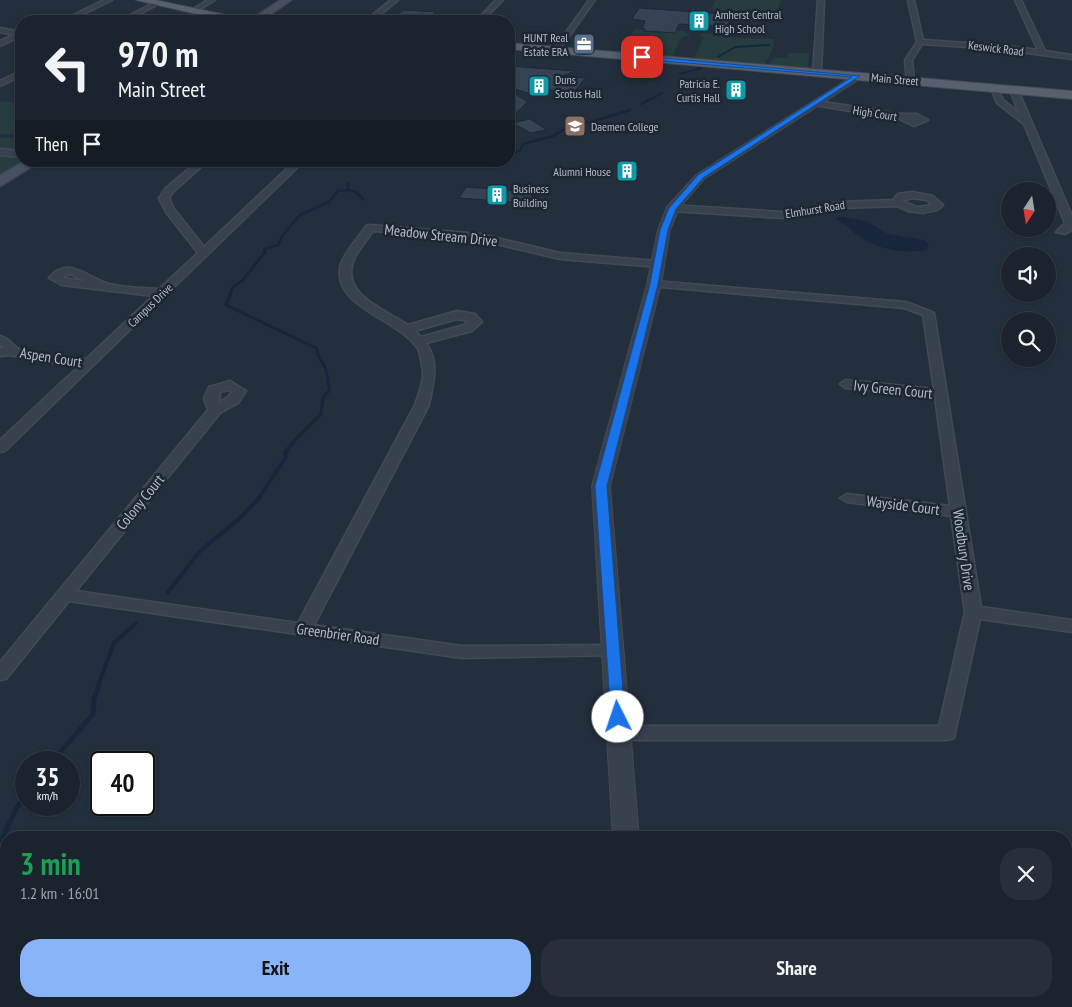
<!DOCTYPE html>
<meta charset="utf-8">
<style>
:root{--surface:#1b232e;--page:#282f3a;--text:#f1f3f6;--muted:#a0a4aa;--line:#39404a;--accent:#8ab4f8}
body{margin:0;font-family:"PT Sans Narrow",sans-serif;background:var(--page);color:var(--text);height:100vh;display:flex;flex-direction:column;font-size:19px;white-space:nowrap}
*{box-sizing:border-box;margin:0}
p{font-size:16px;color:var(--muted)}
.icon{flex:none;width:28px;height:28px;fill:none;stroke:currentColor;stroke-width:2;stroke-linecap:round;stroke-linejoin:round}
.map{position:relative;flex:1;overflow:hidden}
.details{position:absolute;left:0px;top:831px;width:1072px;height:176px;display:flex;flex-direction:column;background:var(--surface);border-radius:20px 20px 0 0;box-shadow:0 1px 4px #0004,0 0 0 1px var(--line)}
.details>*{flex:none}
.banner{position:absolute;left:15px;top:15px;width:500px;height:152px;border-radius:20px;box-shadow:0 1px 4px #0004,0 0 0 1px var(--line);background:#1b232e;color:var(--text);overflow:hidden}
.needle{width:32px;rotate:192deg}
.buttons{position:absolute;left:1001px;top:182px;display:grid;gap:10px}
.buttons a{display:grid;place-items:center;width:55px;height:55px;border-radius:50%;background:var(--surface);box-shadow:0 1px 4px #0004,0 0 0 1px var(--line);font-size:25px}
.speed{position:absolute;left:15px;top:751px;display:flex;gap:10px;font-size:25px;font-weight:700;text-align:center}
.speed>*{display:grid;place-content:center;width:65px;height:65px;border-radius:50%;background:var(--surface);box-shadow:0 1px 4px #0004,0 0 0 1px var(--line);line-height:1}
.speed small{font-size:12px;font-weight:400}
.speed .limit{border:2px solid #111;border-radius:8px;background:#fff;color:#111}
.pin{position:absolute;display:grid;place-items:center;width:42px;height:42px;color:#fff;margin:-21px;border-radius:10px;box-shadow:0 2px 8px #0006}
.me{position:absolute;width:55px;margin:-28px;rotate:356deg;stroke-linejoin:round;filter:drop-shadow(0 0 4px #0008)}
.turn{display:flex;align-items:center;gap:18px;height:105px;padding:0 20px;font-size:22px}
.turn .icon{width:65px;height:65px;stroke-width:2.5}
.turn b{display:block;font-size:35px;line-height:42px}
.then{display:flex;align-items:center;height:48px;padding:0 20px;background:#0003;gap:10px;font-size:19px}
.round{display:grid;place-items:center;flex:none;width:52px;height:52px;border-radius:20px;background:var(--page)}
.headline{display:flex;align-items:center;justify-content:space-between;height:85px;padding:0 20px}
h1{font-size:30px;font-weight:800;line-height:38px;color:#1e9e55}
.cta{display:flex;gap:10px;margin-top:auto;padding:10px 20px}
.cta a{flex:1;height:58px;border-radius:20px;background:var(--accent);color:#111;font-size:20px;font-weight:800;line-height:58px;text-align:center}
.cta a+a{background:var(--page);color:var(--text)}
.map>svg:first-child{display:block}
</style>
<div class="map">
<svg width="1072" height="1007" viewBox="0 0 1072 1007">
<rect width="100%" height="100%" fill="#242f3e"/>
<!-- green -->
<g fill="#263c3f">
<polygon points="718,0 781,0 777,11 779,12 778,14 740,15 712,9 715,1"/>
<polygon points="635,29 674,33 676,31 685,31 685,33 691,34 688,36 682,36 672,56 668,57 615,52 623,47"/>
<polygon points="705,33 740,38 774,39 773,49 764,65 696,59 694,58 704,37 697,35"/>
<polygon points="789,53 809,53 808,68 811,68 769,65 773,58 787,58"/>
<polygon points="0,101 21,103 21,134 0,134"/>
<polygon points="0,138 21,138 21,161 26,161 0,178"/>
</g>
<!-- water -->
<path fill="#17263c" d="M842 217 866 221 888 234 924 240 929 245 927 250C895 255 869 247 845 225 841 222 839 222 836 218Z"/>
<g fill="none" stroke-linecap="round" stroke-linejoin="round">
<!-- stream-far4 -->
<g stroke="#17263c" stroke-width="2">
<polyline points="718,57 735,47 769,45"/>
<polyline points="680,74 701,68"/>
<polyline points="641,104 662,93"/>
</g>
<!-- stream-far3 -->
<g stroke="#17263c" stroke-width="2.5">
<polyline points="509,156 520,150 523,144 553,136 573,124 591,122 630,110"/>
<polyline points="483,163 492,161"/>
<polyline points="348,190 356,192 363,199"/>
<polyline points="264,253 264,249 278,245 283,235 300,215 329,202 338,191 348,190 348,183"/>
</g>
<!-- stream-far2 -->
<path stroke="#17263c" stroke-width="3" d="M265 252 243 280 233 287 226 305 316 348C318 359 323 361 326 370 328 377 327 383 330 390L323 397 321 414 294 441"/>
<!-- stream-far1 -->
<g stroke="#17263c" stroke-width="4">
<polyline points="168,592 200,551 240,518 259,498 286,457 285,453 295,440"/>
<polyline points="98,686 114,643 136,623"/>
</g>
<!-- stream -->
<g stroke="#17263c" stroke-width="5">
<polyline points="52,762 93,714 94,699 99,685"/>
<polyline points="0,843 17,807 26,797"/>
<polyline points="0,868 6,871"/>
<polyline points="69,1001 73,1007"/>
</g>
</g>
<!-- building -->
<g fill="#364354" stroke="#1f2835">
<polygon points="639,8 723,14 731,17 728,25 735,25 731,36 713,35 717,26 679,24 675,33 644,31 645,29 642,29 645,21 632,19"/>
<polygon points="403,10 436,12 425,21 390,21"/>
<polygon points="509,66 575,71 562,76 585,78 575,91 539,90 534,95 509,87"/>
<polygon points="509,89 527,102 509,120"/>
<polygon points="530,119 547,130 531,133 512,123"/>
<polygon points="466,187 519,191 534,192 528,203 459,198"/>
</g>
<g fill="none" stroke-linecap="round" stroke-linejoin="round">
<!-- minor casing -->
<g stroke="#414a57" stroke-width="3">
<g id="minor">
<polygon points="104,0 112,0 69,21 61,21"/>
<polygon points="208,0 215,0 195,12 190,11"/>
<polygon points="391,0 398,0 372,21 365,21"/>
<polygon points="496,0 503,0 482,21 476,21"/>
<polygon points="589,0 595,0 558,52 552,52"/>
<polygon points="818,0 824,0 821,73 817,75 813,73"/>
<polygon points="908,0 914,0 923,40 998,45 1038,50 1015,0 1021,0 1045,51 1072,55 1072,59 998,49 922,44 912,60 914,81 907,83 905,60 917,42"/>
<polygon points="155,2 160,3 127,21 119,21"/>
<polygon points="0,28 21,32 21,36 0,46 0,41 14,35 0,32"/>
<polygon points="21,71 21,76 0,86 0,81"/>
<polygon points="990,86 996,86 1003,100 1019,113 1010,90 1014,88 1018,90 1072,216 1072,230 1065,234 1056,232 1065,223 1024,124 997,103"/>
<polygon points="817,101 901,114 917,114 928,120 914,126 899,119 814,105 813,103"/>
<polygon points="0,149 21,151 21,157 0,155"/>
<path d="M198 161H208L173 192 169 198 174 209 204 247 295 161H304L5 451 0 452V440L79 366 29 360 11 355 0 356V348H4L0 344V336C12 339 11 346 19 349 38 358 65 356 86 359L153 296 62 285 49 278C68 254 89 279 109 284 125 288 143 288 159 289L198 253 166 212 159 198 166 188ZM70 274 85 281 62 278Z"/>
<path d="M912 192 933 196 943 205 937 210 923 213 908 211 897 206 840 208 783 218 672 211 667 208 672 205 783 212 840 202 893 200 898 194ZM912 198 927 200 932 205 917 207 902 201Z"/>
<path d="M370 225 480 234 560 253 658 261 663 264 658 267 560 259 480 240 373 231C367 240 360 248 355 257 337 294 385 309 408 325L457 311 475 314 482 322 472 331 426 343C440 362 433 384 429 405L314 625 462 646 613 645 619 647 622 651 619 655 462 658 69 601 6 679 0 680V662L208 410 204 398 209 387 230 381 246 391 238 403 220 413 76 591 298 623 415 405C418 395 424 382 423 372 422 365 421 355 418 349 400 319 329 307 341 264 346 250 358 238 366 226ZM457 319 469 321 464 325 421 337 415 331ZM228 390 232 392 228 397 219 402 220 392Z"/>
<polygon points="654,281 906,302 934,313 981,607 1072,620 1072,632 980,619 954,738 947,740 619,740 612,738 609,733 612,728 619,726 939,726 965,612 951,516 847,502 840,498 847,494 950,506 935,397 846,388 840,384 846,380 934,389 923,315 904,308 650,286 648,284"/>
</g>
</g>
<!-- tertiary casing -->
<g stroke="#414a57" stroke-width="2">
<g id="tertiary">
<polygon points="858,73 861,74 861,78 704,179 679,208 670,230 661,284 610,486 639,838 613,838 592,486 647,284 658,230 667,207 696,175"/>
<rect x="622" y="1001" width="30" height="6"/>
</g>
</g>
<!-- secondary casing -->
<g stroke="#414a57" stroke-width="3">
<g id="secondary">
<polygon points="281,0 291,0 260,21 249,21"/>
<polygon points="25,161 40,161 0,186 0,176"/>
</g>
</g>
<!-- primary casing -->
<g stroke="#414a57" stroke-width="2">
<g id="primary">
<polygon points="136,0 155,0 240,18 245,21 227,21"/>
<polygon points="509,43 1072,91 1072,99 509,49"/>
</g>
</g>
<!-- minor -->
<use href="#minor" fill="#38414e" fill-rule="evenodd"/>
<!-- tertiary -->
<use href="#tertiary" fill="#38414e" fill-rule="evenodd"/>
<!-- secondary -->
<use href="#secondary" fill="#465061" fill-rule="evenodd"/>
<!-- primary -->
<use href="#primary" fill="#56606e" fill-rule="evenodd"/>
</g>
<!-- route -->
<polygon fill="#1a73e8" stroke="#114b97" points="642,56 860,76 703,178 676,209 668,230 658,284 607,486 625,717 623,721 613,721 611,717 595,486 650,284 660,230 669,208 698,175 852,77 640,59"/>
<!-- icons -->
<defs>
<g id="building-square" transform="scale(1.125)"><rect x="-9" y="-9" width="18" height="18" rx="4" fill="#0f9aa8" stroke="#1d2633"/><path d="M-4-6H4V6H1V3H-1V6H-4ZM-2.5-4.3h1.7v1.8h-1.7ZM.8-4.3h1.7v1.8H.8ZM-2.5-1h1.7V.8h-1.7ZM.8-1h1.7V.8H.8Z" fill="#fff"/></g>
<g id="office-square" transform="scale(1.125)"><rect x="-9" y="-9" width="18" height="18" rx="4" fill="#5c6f8a" stroke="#1d2633"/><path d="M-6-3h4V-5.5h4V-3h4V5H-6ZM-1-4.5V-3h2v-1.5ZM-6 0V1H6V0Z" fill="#fff"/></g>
<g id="university-square" transform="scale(1.125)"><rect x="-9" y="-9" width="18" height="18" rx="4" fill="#8d6e63" stroke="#1d2633"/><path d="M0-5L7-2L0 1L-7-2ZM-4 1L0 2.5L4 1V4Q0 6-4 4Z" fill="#fff"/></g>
</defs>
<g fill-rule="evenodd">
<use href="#building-square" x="699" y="21"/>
<use href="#office-square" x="584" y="44"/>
<use href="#building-square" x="539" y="86"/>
<use href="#building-square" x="736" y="90"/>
<use href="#university-square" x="575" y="126"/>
<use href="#building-square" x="627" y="171"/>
<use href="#building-square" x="497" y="195"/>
</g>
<g text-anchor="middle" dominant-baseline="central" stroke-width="5" stroke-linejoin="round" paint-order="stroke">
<!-- far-poi labels -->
<g font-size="12" fill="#b4bcc9" stroke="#1d2633" text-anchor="start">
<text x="715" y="14">Amherst Central<tspan x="715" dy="14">High School</tspan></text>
<text x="568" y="37" text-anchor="end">HUNT Real<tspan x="568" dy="14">Estate ERA</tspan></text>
<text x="555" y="79">Duns<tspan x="555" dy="14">Scotus Hall</tspan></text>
<text x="720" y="83" text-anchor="end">Patricia E.<tspan x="720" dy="14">Curtis Hall</tspan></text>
<text x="591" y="126">Daemen College</text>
<text x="611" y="171" text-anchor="end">Alumni House</text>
<text x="513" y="188">Business<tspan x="513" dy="14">Building</tspan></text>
</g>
<!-- far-street labels -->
<g font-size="12" fill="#b4bcc9" stroke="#1d2633">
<text transform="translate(996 48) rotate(7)">Keswick Road</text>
<text transform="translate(895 79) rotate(5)">Main Street</text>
<text transform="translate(875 113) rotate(9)">High Court</text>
<text transform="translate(815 209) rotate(-9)">Elmhurst Road</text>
<text transform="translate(150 305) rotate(-44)">Campus Drive</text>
</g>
<!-- street labels -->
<g font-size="15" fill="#b4bcc9" stroke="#1d2633">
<text transform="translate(441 235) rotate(6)">Meadow Stream Drive</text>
<text transform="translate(51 357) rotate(9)">Aspen Court</text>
<text transform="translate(893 389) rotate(6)">Ivy Green Court</text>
<text transform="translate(140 502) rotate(-51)">Colony Court</text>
<text transform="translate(903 505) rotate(7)">Wayside Court</text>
<text transform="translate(964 550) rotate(82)">Woodbury Drive</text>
<text transform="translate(338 634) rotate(8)">Greenbrier Road</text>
</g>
</g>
</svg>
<div class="buttons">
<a><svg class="needle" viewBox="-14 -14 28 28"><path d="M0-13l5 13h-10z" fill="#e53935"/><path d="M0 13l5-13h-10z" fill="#a0a4aa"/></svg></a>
<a><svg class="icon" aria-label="sound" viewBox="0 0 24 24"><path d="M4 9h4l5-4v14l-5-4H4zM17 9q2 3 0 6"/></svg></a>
<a><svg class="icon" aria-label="search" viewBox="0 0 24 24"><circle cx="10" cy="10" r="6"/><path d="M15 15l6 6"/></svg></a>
</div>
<div class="speed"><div>35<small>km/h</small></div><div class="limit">40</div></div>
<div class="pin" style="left:642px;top:57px;background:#d93025"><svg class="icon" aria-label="arrive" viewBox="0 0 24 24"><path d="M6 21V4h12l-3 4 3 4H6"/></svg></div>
<svg class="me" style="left:618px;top:717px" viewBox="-20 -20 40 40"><circle r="19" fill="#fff"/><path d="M0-13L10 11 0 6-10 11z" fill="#1a73e8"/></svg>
<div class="banner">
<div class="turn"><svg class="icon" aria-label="left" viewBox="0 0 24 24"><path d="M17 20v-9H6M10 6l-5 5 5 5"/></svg><div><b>970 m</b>Main Street</div></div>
<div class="then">Then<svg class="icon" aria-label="arrive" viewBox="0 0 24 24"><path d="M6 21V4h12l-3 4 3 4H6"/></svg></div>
</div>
<section class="details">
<div class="headline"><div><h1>3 min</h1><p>1.2 km · 16:01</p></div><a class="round"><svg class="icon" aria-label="close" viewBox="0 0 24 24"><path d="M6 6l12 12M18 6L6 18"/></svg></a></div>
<div class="cta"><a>Exit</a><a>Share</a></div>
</section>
</div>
